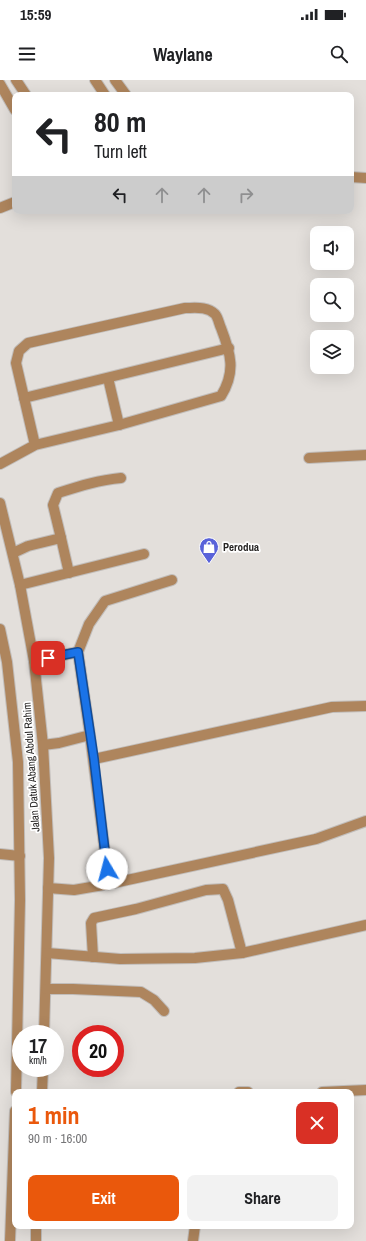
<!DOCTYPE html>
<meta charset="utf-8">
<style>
:root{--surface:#fff;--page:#f2f2f2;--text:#202124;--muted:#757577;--accent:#ea580c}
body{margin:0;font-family:"Archivo Narrow",sans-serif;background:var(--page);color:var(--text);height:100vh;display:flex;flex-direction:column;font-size:15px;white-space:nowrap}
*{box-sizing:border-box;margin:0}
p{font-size:13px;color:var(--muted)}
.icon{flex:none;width:22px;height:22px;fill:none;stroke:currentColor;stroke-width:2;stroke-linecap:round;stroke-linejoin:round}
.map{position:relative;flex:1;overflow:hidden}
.side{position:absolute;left:12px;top:1009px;width:342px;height:140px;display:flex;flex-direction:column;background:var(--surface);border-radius:8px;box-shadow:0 4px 16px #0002}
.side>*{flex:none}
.hud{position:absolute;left:12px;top:12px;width:342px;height:122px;border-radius:8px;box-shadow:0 4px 16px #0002;background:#fff;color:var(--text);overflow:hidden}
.controls{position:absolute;left:310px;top:146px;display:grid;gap:8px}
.controls a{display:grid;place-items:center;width:44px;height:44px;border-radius:8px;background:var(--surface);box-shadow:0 4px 16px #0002;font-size:20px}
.speed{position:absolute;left:12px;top:945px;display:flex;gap:8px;font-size:20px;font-weight:700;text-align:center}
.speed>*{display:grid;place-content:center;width:52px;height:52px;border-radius:50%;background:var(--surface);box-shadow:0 4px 16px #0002;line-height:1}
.speed small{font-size:10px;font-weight:400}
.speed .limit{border:6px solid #d22;background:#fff;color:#111}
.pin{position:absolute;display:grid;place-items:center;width:34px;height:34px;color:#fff;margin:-17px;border-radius:8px;box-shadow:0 2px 6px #0006}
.me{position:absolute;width:44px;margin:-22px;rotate:352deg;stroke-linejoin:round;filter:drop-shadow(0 0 3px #0008)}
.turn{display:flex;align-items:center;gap:14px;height:84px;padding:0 16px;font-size:18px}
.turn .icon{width:52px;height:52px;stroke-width:2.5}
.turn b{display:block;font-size:28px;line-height:34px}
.lanes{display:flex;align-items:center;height:38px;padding:0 16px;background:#0003;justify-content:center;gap:20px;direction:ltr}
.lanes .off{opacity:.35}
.round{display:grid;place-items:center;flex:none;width:42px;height:42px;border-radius:8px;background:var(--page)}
.headline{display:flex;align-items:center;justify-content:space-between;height:68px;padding:0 16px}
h1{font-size:24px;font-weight:800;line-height:30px;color:var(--accent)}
.button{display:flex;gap:8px;margin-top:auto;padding:8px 16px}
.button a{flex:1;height:46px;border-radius:8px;background:var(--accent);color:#fff;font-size:16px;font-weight:800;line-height:46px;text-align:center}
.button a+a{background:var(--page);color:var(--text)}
.status{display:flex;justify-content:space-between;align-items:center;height:28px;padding:0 20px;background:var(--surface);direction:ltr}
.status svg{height:11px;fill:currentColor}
header{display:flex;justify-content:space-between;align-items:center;height:52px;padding:0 16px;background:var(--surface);font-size:18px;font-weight:800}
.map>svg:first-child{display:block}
</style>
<div class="status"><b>15:59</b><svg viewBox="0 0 49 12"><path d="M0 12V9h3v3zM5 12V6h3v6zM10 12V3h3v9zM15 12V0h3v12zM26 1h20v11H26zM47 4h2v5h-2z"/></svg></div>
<header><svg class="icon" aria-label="menu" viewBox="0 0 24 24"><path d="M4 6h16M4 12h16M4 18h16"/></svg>Waylane<svg class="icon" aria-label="search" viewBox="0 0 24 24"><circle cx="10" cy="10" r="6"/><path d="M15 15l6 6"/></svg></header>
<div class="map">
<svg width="366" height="1161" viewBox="0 0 366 1161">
<rect width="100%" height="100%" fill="#e3dfdb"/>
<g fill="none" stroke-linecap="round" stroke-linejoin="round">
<!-- minor casing -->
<g stroke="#c1bdba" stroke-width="12">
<g id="minor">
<polyline points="16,0 26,15"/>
<polyline points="95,0 105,15"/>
<polyline points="115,0 126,15"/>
<polyline points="0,4 15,30"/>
<polyline points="351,97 366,98"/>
<polyline points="0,128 15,122"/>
<polyline points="108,298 119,345"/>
<polyline points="24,318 229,268"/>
<polyline points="309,378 366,375"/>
<path d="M0 384 35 365 119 345 221 316C236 292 231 274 221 248 219 244 218 237 215 234 207 226 195 228 185 228L28 263 19 271 16 283 35 365"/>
<polyline points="0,423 20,505 34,581 43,665 49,778 44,954"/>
<path d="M61 458 53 425 58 413C80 406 99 400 121 398"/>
<polyline points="13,473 28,466 61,458 69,493"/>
<polyline points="20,505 144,474"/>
<polyline points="0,549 7,582 18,682 20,820 16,1012"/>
<polyline points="34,581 78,572"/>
<polyline points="90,655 109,804"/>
<polyline points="43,665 59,663 90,655 78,572 89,544 105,521 172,500"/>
<polyline points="94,679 332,627 366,626"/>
<polyline points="0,774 20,776"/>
<polyline points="48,808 74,810 109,804 316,759 366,741"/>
<polyline points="47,873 120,879 195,878 242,873 366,845"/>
<polyline points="93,877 91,843 94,838 136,829 206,810 223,809 228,820 242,873"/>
<polyline points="46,909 73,909 141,912 154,920 164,931"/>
<polyline points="42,1012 43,988"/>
<polyline points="239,1012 248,1012"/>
<polyline points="322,1012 366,1010"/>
<polyline points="10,1161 15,1031"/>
<polyline points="36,1161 36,1146"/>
<polyline points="193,1161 195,1146"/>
</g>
</g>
<!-- minor -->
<use href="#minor" stroke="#ae855d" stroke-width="10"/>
</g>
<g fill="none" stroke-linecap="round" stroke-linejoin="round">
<!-- route casing -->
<g stroke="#114b97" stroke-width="10">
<polyline id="route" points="48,578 78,572 94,679 107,789"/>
</g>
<!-- route -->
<use href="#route" stroke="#1a73e8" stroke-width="7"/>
</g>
<!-- icons -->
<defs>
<g id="shop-pin" transform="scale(1)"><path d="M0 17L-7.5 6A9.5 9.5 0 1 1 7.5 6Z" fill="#5962d9" stroke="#fff"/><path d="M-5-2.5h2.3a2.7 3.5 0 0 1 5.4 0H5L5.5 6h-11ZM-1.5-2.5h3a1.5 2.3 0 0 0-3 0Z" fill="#fff"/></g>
</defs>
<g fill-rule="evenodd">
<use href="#shop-pin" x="209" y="467"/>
</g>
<g text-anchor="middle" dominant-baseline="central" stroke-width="3.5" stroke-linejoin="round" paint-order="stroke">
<!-- poi labels -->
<g font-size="11" font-weight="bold" fill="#262423" stroke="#fff" text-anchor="start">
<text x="223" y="467">Perodua</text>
</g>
<!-- street labels -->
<g font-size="11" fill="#262423" stroke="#fff">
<text transform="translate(31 687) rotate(-94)">Jalan Datuk Abang Abdul Rahim</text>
</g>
</g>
</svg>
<div class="controls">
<a><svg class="icon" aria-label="sound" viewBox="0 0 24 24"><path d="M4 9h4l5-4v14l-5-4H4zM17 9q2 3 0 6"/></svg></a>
<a><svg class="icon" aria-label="search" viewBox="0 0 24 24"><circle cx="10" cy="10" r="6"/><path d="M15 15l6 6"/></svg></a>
<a><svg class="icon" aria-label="layers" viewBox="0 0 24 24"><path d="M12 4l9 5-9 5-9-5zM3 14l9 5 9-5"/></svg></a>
</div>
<div class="speed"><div>17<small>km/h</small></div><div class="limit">20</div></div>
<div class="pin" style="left:48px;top:578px;background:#d93025"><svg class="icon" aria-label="arrive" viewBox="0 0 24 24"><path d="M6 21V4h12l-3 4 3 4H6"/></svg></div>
<svg class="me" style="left:107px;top:789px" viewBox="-20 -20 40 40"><circle r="19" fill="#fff"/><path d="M0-13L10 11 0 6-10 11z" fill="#1a73e8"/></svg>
<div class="hud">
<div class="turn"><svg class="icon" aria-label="left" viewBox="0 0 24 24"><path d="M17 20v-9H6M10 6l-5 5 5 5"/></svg><div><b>80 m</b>Turn left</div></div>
<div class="lanes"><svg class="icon" aria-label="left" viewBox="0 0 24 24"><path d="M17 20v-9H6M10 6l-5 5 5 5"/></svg><svg class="icon off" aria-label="ahead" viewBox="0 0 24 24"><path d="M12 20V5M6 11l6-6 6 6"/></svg><svg class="icon off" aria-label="ahead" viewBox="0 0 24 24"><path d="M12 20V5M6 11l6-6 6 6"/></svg><svg class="icon off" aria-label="right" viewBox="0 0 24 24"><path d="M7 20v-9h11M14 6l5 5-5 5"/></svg></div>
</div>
<section class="side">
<div class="headline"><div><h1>1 min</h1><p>90 m · 16:00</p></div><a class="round" style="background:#d93025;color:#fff"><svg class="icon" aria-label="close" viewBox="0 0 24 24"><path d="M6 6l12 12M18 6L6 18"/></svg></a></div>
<div class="button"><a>Exit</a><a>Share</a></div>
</section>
</div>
